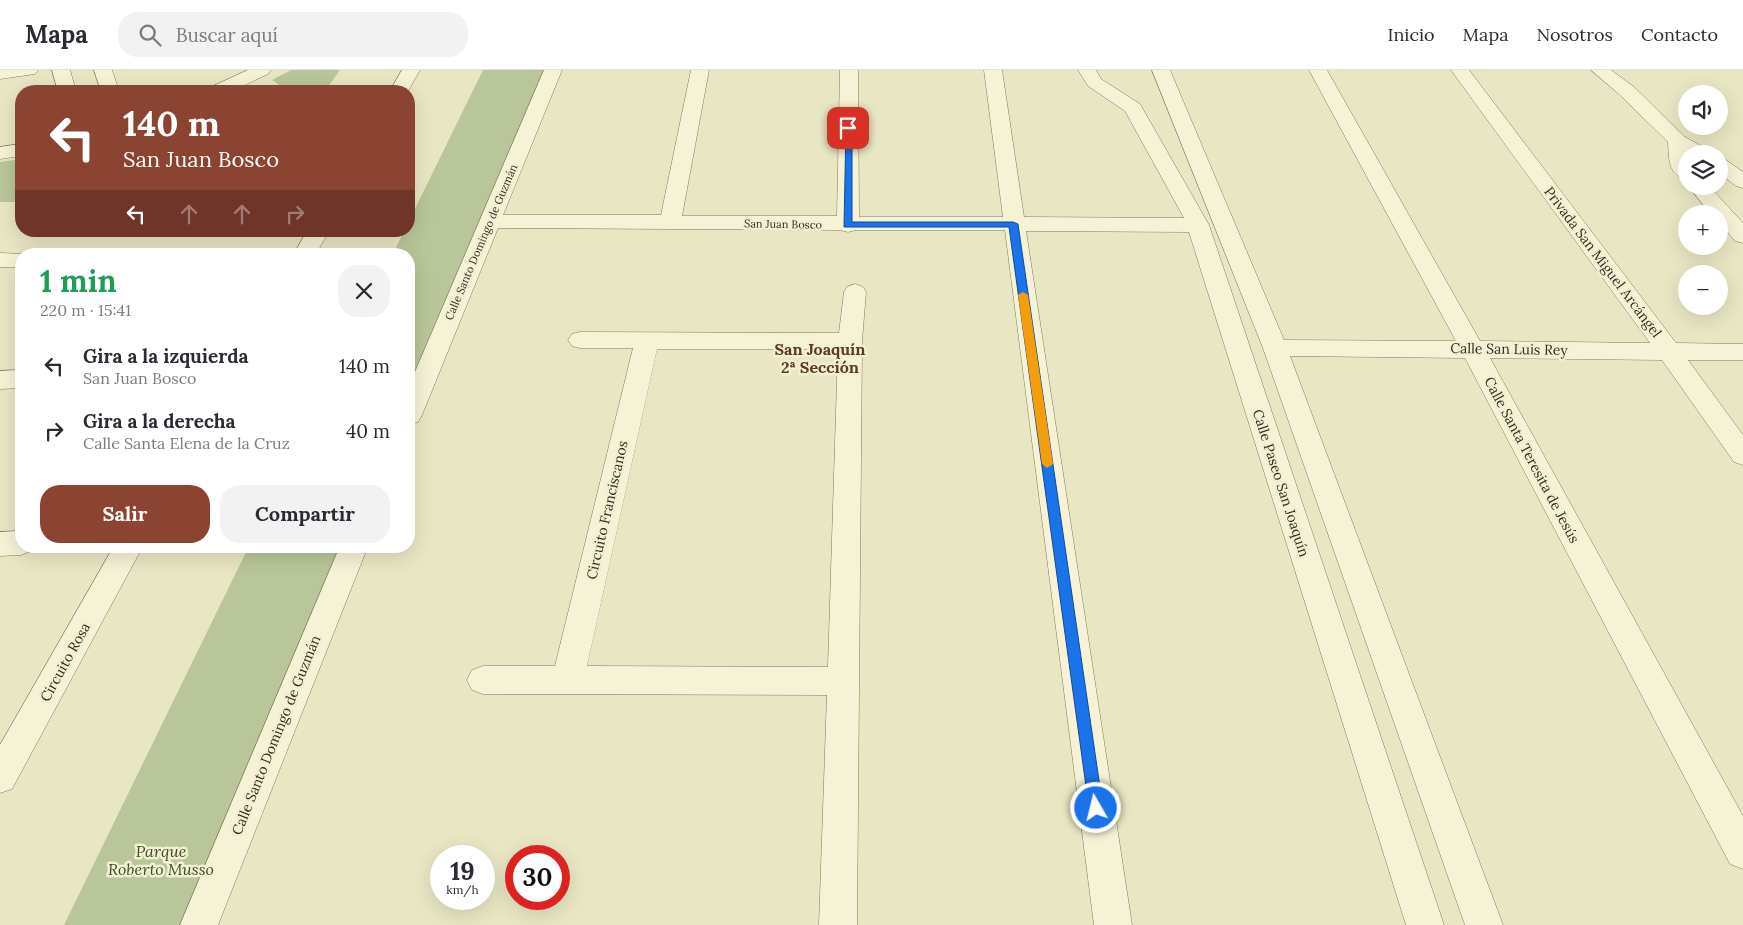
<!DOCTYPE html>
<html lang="es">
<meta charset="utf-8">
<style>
:root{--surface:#fff;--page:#f2f2f3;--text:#2b2b33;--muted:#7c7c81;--line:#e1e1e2;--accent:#8b4332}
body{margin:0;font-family:Lora,serif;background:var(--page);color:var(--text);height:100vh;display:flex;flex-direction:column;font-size:19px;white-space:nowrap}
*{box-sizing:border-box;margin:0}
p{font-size:16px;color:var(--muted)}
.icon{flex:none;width:28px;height:28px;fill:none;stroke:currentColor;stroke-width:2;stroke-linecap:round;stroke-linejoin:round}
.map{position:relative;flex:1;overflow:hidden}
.side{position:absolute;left:15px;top:178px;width:400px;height:305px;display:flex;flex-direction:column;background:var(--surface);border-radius:20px;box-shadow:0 5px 20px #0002}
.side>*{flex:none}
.guide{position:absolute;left:15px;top:15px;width:400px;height:152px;border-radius:20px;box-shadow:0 5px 20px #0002;background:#8b4332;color:#fff;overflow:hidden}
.fabs{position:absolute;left:1678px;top:15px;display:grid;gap:10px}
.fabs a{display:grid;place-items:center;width:50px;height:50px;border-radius:50%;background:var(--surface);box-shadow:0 5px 20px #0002;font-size:25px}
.speed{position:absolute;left:430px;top:775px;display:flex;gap:10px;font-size:25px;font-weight:700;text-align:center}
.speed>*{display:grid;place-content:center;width:65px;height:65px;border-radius:50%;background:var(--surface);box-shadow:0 5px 20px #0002;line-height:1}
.speed small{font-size:12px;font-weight:400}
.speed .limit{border:8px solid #d22;background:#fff;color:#111}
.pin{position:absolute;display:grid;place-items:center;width:42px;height:42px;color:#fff;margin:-21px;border-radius:10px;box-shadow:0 2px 8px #0006}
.me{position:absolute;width:55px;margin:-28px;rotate:352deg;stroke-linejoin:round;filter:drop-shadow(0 0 4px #0008)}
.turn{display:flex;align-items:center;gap:18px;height:105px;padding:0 25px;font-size:22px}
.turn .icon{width:65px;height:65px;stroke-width:2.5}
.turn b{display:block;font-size:35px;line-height:42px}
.lanes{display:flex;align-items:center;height:48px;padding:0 25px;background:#0003;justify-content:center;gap:25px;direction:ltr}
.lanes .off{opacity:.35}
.round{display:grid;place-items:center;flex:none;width:52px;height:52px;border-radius:20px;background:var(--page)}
.head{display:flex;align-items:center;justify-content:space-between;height:85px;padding:0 25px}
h1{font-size:30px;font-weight:700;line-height:38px;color:#1e9e55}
.cta{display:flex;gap:10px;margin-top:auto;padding:10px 25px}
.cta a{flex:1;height:58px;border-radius:20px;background:var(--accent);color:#fff;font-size:20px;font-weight:700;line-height:58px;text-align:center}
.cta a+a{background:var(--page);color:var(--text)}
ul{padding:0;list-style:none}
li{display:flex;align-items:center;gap:15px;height:65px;padding:0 25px}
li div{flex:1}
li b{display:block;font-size:19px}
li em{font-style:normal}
header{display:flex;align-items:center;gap:30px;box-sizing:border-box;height:70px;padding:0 25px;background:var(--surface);border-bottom:1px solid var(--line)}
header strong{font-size:24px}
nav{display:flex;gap:28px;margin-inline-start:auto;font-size:18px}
.search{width:350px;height:45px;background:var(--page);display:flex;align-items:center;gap:12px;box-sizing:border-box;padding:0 18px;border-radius:20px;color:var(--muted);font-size:19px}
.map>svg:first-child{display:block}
</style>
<header>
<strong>Mapa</strong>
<div class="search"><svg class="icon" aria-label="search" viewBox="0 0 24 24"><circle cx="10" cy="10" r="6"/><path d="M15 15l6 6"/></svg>Buscar aquí</div>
<nav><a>Inicio</a><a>Mapa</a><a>Nosotros</a><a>Contacto</a></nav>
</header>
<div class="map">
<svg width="1743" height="855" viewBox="0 0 1743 855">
<rect width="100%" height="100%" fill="#e9e6c4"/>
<!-- green -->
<g fill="#b8c699">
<polygon points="291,0 340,0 325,21 288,21 272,10"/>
<polygon points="483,0 544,0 409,335 409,184 393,184 404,161 409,161 409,151"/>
<polygon points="21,89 21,132 0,132 0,92"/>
<polygon points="249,476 352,476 199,855 64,855"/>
</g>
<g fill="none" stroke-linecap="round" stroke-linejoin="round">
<!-- street casing -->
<g stroke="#82785c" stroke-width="1">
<g id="street">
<polygon points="0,0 38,0 35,4 0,9"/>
<polygon points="52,0 70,0 76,21 58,21"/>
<polygon points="94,0 112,0 119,21 101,21"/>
<polygon points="248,0 271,0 268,4 232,21 209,21 211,17"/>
<polygon points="402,0 420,0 408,21 390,21"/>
<polygon points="544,0 562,0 503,145 661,145 691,0 709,0 682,146 837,146 840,0 858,0 859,147 1003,147 984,0 1002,0 1024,147 1184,148 1125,41 1088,16 1078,0 1096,0 1101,9 1140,34 1209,155 1444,855 1406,855 1189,162 1026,161 1132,855 1094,855 1005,160 856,160 848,162 840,160 498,158 422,345 418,352 409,354 409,316"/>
<polygon points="1152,0 1170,0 1284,270 1456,271 1309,0 1327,0 1480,271 1650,273 1451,0 1469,0 1676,273 1743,274 1743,290 1688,290 1743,365 1743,395 1734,392 1662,290 1490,288 1743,746 1743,799 1730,794 1465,288 1290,286 1503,855 1465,855 1263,278"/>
<path d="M1591 0H1611L1634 17 1685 67 1709 80 1712 84H1686V109C1668 105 1669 88 1668 72L1620 25Z"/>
<polygon points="21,74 21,86 0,89 0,77"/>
<polygon points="1719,88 1726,90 1743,102 1743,118 1736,116 1719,103"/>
<polygon points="1688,116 1709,116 1743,153 1743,173 1735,171 1719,152 1719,144 1711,144"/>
<polygon points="307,161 329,161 316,184 294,184"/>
<polygon points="0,183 24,184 21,184 21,197 0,197"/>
<path d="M855 214 863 217 866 222 862 271 857 855H819L827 625 483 624 472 620 467 610 472 600 483 596H555L633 278H580L572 276 568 270 572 264 580 262 839 263 844 222 847 217ZM657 279H838L828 597 587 596Z"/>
<polygon points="21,300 21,318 0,319 0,301"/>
<polygon points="21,461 21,476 34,476 31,481 21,485 0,486 0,462"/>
<polygon points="114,476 143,476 12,719 0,723 0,675"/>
<polygon points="340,476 368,476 218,855 180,855"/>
</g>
</g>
<!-- street -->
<use href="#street" fill="#f5f2d6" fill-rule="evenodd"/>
</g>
<!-- route -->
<polygon fill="#1a73e8" stroke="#114b97" points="846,56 852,58 852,152 1013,152 1018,154 1103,738 1101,743 1096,745 1091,743 1089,738 1009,157 844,157"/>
<!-- slow -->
<polygon fill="#f59e0b" points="1023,222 1028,225 1053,394 1047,398 1042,394 1018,225"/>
<g text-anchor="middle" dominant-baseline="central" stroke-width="5" stroke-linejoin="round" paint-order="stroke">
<!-- far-street labels -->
<g font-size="11" fill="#342d1f" stroke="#f2efd3">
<text transform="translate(783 154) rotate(1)">San Juan Bosco</text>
<text transform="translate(481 172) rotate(-67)">Calle Santo Domingo de Guzmán</text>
</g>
<!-- street labels -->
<g font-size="14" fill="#342d1f" stroke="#f2efd3">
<text transform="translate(1603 192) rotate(53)">Privada San Miguel Arcángel</text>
<text transform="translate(1509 279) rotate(1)">Calle San Luis Rey</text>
<text transform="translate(1532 390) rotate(62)">Calle Santa Teresita de Jesús</text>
<text transform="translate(1281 413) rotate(72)">Calle Paseo San Joaquín</text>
<text transform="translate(607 440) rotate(-77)">Circuito Franciscanos</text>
<text transform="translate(65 592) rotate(-61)">Circuito Rosa</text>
<text transform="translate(276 665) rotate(-68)">Calle Santo Domingo de Guzmán</text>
</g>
<!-- quarter labels -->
<g font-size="16" font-weight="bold" fill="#5c3a22" stroke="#f2efd3">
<text x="820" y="279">San Joaquín<tspan x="820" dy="18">2ª Sección</tspan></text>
</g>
<!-- near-park labels -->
<g font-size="16" font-style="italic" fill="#3d4e27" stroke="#f2efd3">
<text x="161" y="781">Parque<tspan x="161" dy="18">Roberto Musso</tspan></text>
</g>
</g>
</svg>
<div class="fabs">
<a><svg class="icon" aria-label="sound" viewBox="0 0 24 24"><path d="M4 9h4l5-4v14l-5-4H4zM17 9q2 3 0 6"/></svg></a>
<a><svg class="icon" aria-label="layers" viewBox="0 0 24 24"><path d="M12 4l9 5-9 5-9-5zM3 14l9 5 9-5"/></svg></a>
<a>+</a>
<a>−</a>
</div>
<div class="speed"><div>19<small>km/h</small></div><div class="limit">30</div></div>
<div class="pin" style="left:848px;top:58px;background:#d93025"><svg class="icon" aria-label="arrive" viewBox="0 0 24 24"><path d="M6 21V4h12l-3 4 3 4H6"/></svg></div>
<svg class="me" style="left:1096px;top:738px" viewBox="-20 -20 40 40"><circle r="17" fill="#1a73e8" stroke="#fff" stroke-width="3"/><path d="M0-11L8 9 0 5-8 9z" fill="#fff"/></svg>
<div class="guide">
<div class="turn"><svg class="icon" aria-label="left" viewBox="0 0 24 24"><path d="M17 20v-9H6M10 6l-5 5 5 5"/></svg><div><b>140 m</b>San Juan Bosco</div></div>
<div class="lanes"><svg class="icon" aria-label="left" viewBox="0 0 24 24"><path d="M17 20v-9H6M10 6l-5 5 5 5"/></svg><svg class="icon off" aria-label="ahead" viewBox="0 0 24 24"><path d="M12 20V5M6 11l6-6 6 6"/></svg><svg class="icon off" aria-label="ahead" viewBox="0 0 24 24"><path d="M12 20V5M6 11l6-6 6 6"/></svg><svg class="icon off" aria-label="right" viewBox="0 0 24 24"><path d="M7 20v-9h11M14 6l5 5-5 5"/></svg></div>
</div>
<section class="side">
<div class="head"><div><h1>1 min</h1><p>220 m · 15:41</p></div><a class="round"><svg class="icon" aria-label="close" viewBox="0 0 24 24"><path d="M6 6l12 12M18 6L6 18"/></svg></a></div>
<ul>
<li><svg class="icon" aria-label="left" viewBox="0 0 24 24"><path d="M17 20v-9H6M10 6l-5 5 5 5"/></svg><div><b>Gira a la izquierda</b><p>San Juan Bosco</p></div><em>140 m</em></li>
<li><svg class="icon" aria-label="right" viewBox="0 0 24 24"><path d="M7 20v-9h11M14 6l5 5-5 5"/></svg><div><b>Gira a la derecha</b><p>Calle Santa Elena de la Cruz</p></div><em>40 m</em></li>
</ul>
<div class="cta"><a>Salir</a><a>Compartir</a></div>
</section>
</div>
